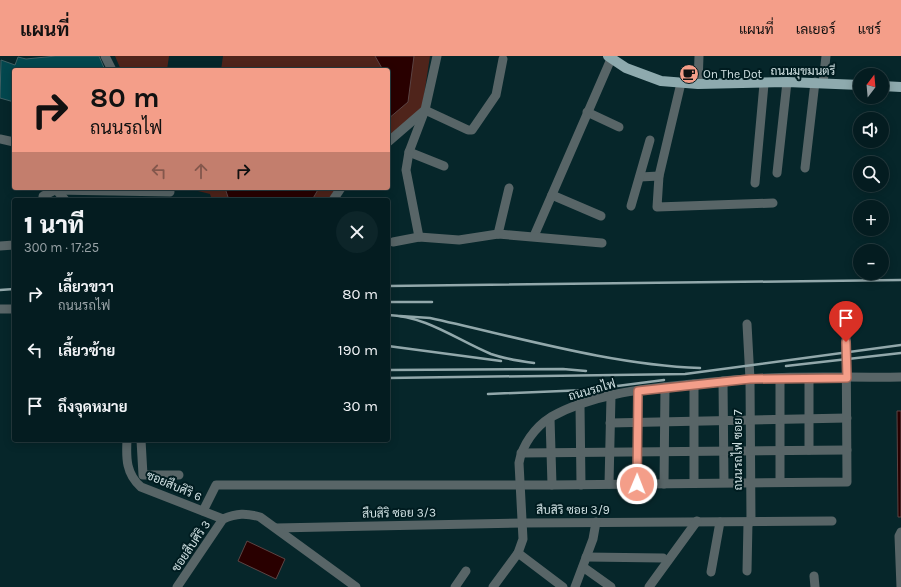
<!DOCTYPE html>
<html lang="th">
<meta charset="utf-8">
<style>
:root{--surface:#041c20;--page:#0d2529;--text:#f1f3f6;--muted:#97a1a5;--line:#253a3e;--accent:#f49e89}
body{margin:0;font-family:Karla,Sarabun,sans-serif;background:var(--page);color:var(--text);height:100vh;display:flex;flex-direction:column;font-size:15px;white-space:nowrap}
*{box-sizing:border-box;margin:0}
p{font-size:13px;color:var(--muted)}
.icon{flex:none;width:22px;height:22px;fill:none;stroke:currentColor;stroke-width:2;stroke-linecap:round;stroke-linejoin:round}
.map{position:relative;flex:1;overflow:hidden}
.side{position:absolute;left:12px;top:142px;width:378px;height:244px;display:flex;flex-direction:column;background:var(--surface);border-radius:4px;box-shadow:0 2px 10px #0003,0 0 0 1px var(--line)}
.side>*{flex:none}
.top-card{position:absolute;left:12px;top:12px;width:378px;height:122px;border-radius:4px;box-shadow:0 2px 10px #0003,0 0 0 1px var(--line);background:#f49e89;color:#111;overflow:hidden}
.needle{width:26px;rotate:16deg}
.tools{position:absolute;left:853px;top:12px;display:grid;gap:8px}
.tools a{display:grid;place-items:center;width:36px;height:36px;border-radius:50%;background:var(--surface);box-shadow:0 2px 10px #0003,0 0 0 1px var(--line);font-size:20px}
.pin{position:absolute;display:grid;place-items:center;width:34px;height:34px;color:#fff;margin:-41px -17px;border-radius:50% 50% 50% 0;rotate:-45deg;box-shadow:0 0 4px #0007}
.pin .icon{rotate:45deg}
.me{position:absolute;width:44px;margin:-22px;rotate:1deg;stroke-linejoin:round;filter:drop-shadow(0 0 3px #0008)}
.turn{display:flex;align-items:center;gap:14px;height:84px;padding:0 12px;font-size:18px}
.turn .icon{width:52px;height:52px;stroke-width:2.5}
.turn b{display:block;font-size:28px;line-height:34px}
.lanes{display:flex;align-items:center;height:38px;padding:0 12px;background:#0003;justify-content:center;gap:20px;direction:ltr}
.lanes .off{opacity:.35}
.round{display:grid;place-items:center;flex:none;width:42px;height:42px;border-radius:21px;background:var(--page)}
.head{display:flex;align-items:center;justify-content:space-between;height:68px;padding:0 12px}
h1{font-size:24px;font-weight:800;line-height:30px}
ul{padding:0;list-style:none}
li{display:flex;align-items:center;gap:12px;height:56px;padding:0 12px}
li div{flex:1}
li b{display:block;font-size:15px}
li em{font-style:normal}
header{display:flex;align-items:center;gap:24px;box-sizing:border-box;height:56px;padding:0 20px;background:var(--accent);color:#111}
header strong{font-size:19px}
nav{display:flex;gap:22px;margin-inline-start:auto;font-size:14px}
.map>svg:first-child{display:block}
</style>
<header>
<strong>แผนที่</strong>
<nav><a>แผนที่</a><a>เลเยอร์</a><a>แชร์</a></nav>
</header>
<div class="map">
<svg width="901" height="531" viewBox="0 0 901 531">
<rect width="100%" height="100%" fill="#06262a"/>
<!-- green -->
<g fill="#4f241b">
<polygon points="115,0 169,0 167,14 121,14"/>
<polygon points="223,0 430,0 422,53 388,83 388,14 221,14"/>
<polygon points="186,132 336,132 329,144 212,144 210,138"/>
</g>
<!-- water -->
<g fill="#290000" stroke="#5b4444">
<polygon points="375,0 414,0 408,46 388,63 388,14 383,14"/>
<polygon points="225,132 319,132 312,144 229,144"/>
<polygon points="897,355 901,355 901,461 898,461"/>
<polygon points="247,485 285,503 276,523 238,505"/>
</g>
<!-- building -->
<polygon fill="#03474e" stroke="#406064" points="56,0 99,0 105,14 14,14 14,46 0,42 1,4 15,9 18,1 26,3"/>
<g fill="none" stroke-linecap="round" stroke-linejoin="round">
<!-- minor -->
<g stroke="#586567" stroke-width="9">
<polyline points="105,0 112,14"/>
<polyline points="681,27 659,120 657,151 773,147"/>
<polyline points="823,27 826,0"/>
<polyline points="698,28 699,0"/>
<polyline points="587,56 619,71"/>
<polyline points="0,83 14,86"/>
<polyline points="388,86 425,54 468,74 472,74 496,39 503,3"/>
<polyline points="409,96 444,110"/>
<polyline points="805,112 815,26"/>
<polyline points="777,117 787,26"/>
<polyline points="640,121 659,120"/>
<polyline points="755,127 764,28"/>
<polyline points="55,132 65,144"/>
<polyline points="552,139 601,160"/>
<polyline points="43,144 43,140 55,134 170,136 169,132"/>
<polyline points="333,144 341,132"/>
<polyline points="631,150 650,84"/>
<polyline points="498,178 509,132"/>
<polyline points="534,180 611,3"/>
<polyline points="419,181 406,114 409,96 425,54 437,0"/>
<polyline points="393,186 419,181 459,184 498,178 602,187"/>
<polyline points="0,190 14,189"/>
<polyline points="0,253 14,253"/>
<polyline points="747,268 750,323 751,466"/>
<polyline points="780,322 780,426"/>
<polyline points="809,322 809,394"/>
<polyline points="723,325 724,426"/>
<polyline points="580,349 581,429"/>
<polyline points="550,362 552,429"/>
<polyline points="610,367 847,362"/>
<path d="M127 384C126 402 126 418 141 431L223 463"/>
<polyline points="141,384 143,419 179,419"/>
<polyline points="521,397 847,394"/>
<polyline points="694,427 694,328"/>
<polyline points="609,428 611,340"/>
<polyline points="637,428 638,335"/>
<polyline points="664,428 665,331"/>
<polyline points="203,455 216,429 552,429 847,426 846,265"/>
<polyline points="276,472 522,467 832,465"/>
<polyline points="518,497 563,531"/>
<polyline points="586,501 663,502"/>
<polyline points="583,511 611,531"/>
<polyline points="747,515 748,466"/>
<polyline points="711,516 720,466"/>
<polyline points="814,520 815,531"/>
<path d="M177 531 223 463C237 457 246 457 260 461L356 531"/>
<polyline points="455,531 466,515"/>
<path d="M493 531 518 497 523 483 519 407C522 389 535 371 551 361 590 339 640 333 683 329 705 327 727 324 749 323 800 319 851 322 901 321"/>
<polyline points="575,531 593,483 596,466"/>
<polyline points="649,531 697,465"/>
<polyline points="901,531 899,480 901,476"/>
</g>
<!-- major -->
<g stroke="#8eaaae" stroke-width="10">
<polyline points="608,0 626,12 661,25 698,28 787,26 860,29"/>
<polyline points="882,30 901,31"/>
</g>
<!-- rail -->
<g stroke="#92a8ab" stroke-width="2.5">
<polyline points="388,230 901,224"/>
<polyline points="0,234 14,233"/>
<polyline points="388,246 432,246"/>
<path d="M388 259C426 260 457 284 491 298 505 303 519 305 534 307"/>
<path d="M400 260 430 262C517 281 611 309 700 312"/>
<polyline points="388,290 501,305"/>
<polyline points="786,310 901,297"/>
<polyline points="388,314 563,313 586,315"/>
<polyline points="388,322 685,318 901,289"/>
<polyline points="488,338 586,334 664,324"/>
</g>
</g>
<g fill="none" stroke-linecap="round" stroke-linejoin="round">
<!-- route casing -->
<g stroke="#9f6759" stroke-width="10">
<polyline id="route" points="637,428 638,335 750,323 847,322 846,286"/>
</g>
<!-- route -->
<use href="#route" stroke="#f49e89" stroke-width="7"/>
</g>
<!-- icons -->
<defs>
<g id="cafe-disc" transform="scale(1)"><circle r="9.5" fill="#f49e89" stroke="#001c20"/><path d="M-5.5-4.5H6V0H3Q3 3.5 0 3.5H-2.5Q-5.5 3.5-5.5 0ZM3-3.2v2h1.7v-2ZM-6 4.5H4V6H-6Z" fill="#111"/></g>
</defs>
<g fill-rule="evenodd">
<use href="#cafe-disc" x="689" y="18"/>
</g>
<g text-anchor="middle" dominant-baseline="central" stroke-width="4" stroke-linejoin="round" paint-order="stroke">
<!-- street labels -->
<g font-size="12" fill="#d0e1e3" stroke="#001c20">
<text x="803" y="15">ถนนมุขมนตรี</text>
<text transform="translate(592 334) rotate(-16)">ถนนรถไฟ</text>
<text transform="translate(738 394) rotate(-90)">ถนนรถไฟ ซอย 7</text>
<text transform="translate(174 430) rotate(23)">ซอยสืบศิริ 6</text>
<text x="573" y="454">สืบสิริ ซอย 3/9</text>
<text transform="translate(399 457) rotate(-1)">สืบสิริ ซอย 3/3</text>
<text transform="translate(191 490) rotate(-56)">ซอยสืบศิริ 3</text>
</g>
<!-- poi labels -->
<g font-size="12" fill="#d0e1e3" stroke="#001c20" text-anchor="start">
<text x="703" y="18">On The Dot</text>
</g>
</g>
</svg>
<div class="tools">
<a><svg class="needle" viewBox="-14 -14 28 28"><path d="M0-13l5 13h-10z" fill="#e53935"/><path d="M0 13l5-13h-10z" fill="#97a1a5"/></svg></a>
<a><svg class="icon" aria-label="sound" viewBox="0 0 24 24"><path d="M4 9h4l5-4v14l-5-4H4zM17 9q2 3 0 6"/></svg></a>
<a><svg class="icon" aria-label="search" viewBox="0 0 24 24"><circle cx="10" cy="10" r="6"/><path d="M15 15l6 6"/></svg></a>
<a>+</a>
<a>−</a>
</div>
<div class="pin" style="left:846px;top:286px;background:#d93025"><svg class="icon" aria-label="arrive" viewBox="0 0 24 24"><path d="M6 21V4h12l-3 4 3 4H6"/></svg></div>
<svg class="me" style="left:637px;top:428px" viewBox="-20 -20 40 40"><circle r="17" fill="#f49e89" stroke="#fff" stroke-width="3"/><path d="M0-11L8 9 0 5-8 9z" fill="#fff"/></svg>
<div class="top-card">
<div class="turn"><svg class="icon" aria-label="right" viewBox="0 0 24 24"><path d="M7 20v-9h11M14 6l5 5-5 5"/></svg><div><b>80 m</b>ถนนรถไฟ</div></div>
<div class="lanes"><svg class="icon off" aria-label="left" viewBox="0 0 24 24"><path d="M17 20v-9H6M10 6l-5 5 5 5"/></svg><svg class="icon off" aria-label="ahead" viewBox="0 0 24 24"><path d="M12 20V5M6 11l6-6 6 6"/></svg><svg class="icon" aria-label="right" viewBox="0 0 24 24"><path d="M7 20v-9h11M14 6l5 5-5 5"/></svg></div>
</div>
<section class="side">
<div class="head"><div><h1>1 นาที</h1><p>300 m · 17:25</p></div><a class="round"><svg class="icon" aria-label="close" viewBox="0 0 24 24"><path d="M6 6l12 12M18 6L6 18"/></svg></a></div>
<ul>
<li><svg class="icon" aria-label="right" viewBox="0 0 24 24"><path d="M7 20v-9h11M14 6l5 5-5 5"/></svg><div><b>เลี้ยวขวา</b><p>ถนนรถไฟ</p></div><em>80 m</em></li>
<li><svg class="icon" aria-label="left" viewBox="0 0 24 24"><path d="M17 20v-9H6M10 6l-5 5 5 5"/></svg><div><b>เลี้ยวซ้าย</b></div><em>190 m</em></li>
<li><svg class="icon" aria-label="arrive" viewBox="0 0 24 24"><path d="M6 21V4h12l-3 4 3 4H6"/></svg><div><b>ถึงจุดหมาย</b></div><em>30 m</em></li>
</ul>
</section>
</div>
